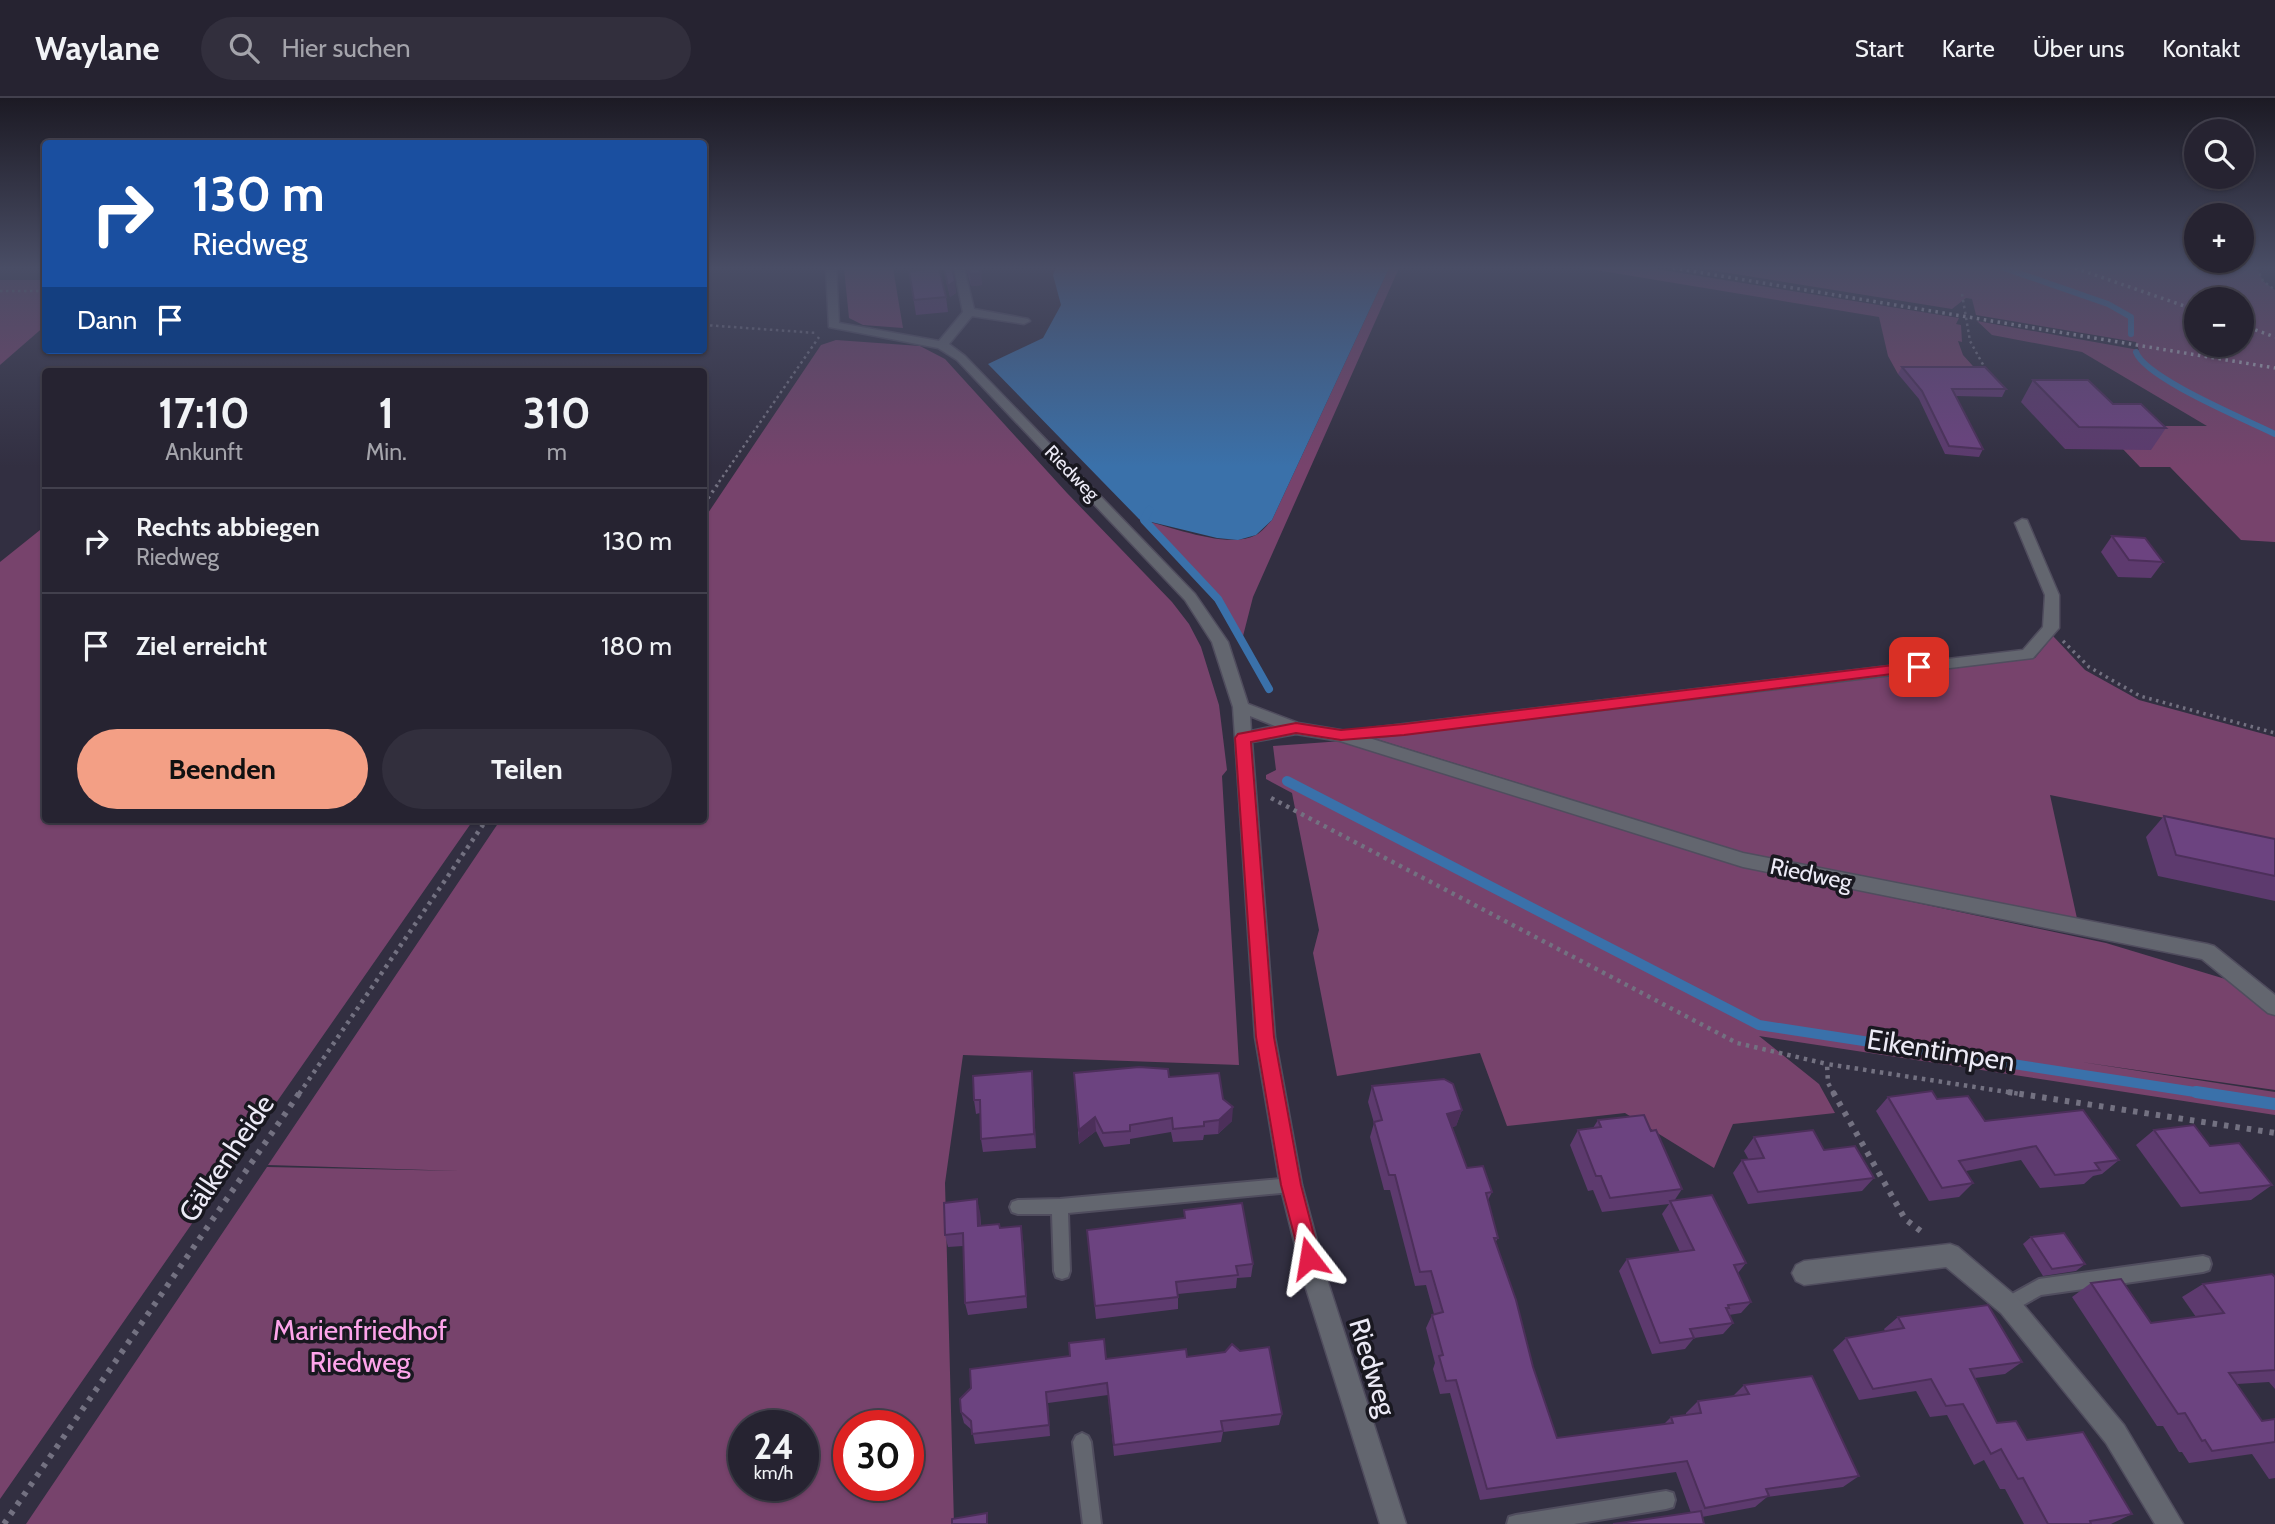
<!DOCTYPE html>
<html lang="de">
<meta charset="utf-8">
<style>
:root{--surface:#262331;--page:#322f3d;--text:#f1f3f6;--muted:#a4a4ab;--line:#42404d;--accent:#f39f85}
body{margin:0;font-family:Cabin,sans-serif;background:var(--page);color:var(--text);height:100vh;display:flex;flex-direction:column;font-size:26px;white-space:nowrap}
*{box-sizing:border-box;margin:0}
p{font-size:23px;color:var(--muted)}
.icon{flex:none;width:38px;height:38px;fill:none;stroke:currentColor;stroke-width:2;stroke-linecap:round;stroke-linejoin:round}
.map{position:relative;flex:1;overflow:hidden}
.details{position:absolute;left:42px;top:270px;width:665px;height:455px;display:flex;flex-direction:column;background:var(--surface);border-radius:7px;box-shadow:0 2px 5px #0004,0 0 0 2px var(--line)}
.details>*{flex:none}
.banner{position:absolute;left:42px;top:42px;width:665px;height:214px;border-radius:7px;box-shadow:0 2px 5px #0004,0 0 0 2px var(--line);background:#1a4fa0;color:#fff;overflow:hidden}
.controls{position:absolute;left:2184px;top:21px;display:grid;gap:14px}
.controls a{display:grid;place-items:center;width:70px;height:70px;border-radius:50%;background:var(--surface);box-shadow:0 2px 5px #0004,0 0 0 2px var(--line);font-size:35px}
.speed{position:absolute;left:728px;top:1312px;display:flex;gap:14px;font-size:35px;font-weight:700;text-align:center}
.speed>*{display:grid;place-content:center;width:91px;height:91px;border-radius:50%;background:var(--surface);box-shadow:0 2px 5px #0004,0 0 0 2px var(--line);line-height:1}
.speed small{font-size:18px;font-weight:400}
.speed .limit{border:10px solid #d22;background:#fff;color:#111}
.pin{position:absolute;display:grid;place-items:center;width:60px;height:60px;color:#fff;margin:-30px;border-radius:14px;box-shadow:0 4px 10px #0006}
.me{position:absolute;width:77px;margin:-38px;rotate:346deg;stroke-linejoin:round;filter:drop-shadow(0 0 5px #0008)}
.turn{display:flex;align-items:center;gap:24px;height:147px;padding:0 35px;font-size:32px}
.turn .icon{width:91px;height:91px;stroke-width:2.5}
.turn b{display:block;font-size:49px;line-height:60px}
.then{display:flex;align-items:center;height:66px;padding:0 35px;background:#0003;gap:14px;font-size:26px}
.eta{display:flex;justify-content:space-evenly;align-items:center;height:119px;text-align:center}
.eta b{font-size:42px;font-weight:800;line-height:49px}
.action{display:flex;gap:14px;margin-top:auto;padding:14px 35px}
.action a{flex:1;height:80px;border-radius:42px;background:var(--accent);color:#111;font-size:28px;font-weight:800;line-height:80px;text-align:center}
.action a+a{background:var(--page);color:var(--text)}
ul{padding:0;list-style:none}
li{display:flex;align-items:center;gap:21px;height:105px;padding:0 35px;border-top:2px solid var(--line)}
li div{flex:1}
li b{display:block;font-size:26px}
li em{font-style:normal}
header{display:flex;align-items:center;gap:42px;box-sizing:border-box;height:98px;padding:0 35px;background:var(--surface);border-bottom:2px solid var(--line)}
header strong{font-size:33px}
nav{display:flex;gap:38px;margin-inline-start:auto;font-size:24px}
.search{width:490px;height:63px;background:var(--page);display:flex;align-items:center;gap:18px;box-sizing:border-box;padding:0 24px;border-radius:38px;color:var(--muted);font-size:26px}
.map>svg:first-child{display:block}
</style>
<header>
<strong>Waylane</strong>
<div class="search"><svg class="icon" aria-label="search" viewBox="0 0 24 24"><circle cx="10" cy="10" r="6"/><path d="M15 15l6 6"/></svg>Hier suchen</div>
<nav><a>Start</a><a>Karte</a><a>Über uns</a><a>Kontakt</a></nav>
</header>
<div class="map">
<svg width="2275" height="1426" viewBox="0 0 2275 1426">
<rect width="100%" height="100%" fill="#322f41"/>
<!-- green -->
<g fill="#77436c" fill-rule="evenodd">
<polygon points="844,170 893,170 903,230 863,227 849,220"/>
<path d="M1389 170H1399L1253 499 1242 542C1215 496 1176 460 1139 421 1169 428 1228 452 1256 437 1262 434 1267 427 1272 422Z"/>
<polygon points="1584,170 1650,170 1959,220 1956,226 1961,227 1962,244 1958,243 1963,257 1981,277 1898,276 1888,258 1879,219"/>
<path d="M1698 170H2257L2263 183 2275 192V444L2241 442 2170 369H2140L2121 349 2128 328H2207L2082 254 1992 237 1977 223 2139 252 2136 244 1976 217 1972 201 1966 200 1952 211ZM2196 201H2242V247H2196Z"/>
<polygon points="0,182 45,182 46,227 0,267"/>
<path d="M836 242 920 248 945 261 1067 395 1172 504 1189 526 1201 549 1219 607 1227 672 1222 678 1239 967 963 957 945 1085 954 1426H26L267 1069 461 1073 268 1067 501 721H704V421L821 247ZM744 1328H803V1388H744ZM849 1328H908V1388H849Z"/>
<polygon points="45,428 46,721 474,721 0,1401 0,464"/>
<polygon points="2053,538 2085,572 2139,602 2275,639 2275,742 2050,697 2078,825 1745,755 1373,640 2035,560"/>
<polygon points="1342,643 1742,768 2106,845 2275,896 2275,992 2081,964 2275,994 2275,1017 1759,938 1819,986 1835,1015 1733,1026 1714,1070 1625,1015 1507,1028 1480,955 1337,978 1313,855 1319,832 1292,695 1266,681 1266,677 1276,672 1273,648"/>
</g>
<!-- water -->
<polygon fill="#3a71aa" points="1056,170 1389,170 1272,422 1256,437 1238,442 1217,440 1139,421 988,266 1043,240 1061,207 1053,177"/>
<g fill="none" stroke-linecap="round" stroke-linejoin="round">
<!-- stream-far3 -->
<g stroke="#3a71aa" stroke-width="6">
<polyline points="2004,170 2108,206 2131,219 2131,236"/>
<path d="M2136 254C2145 280 2247 322 2275 336"/>
</g>
<!-- stream-far2 -->
<polyline stroke="#3a71aa" stroke-width="8" points="1149,412 1144,422 1218,501 1269,591"/>
<!-- stream-far1 -->
<polyline stroke="#3a71aa" stroke-width="10" points="1287,683 1759,927 2208,996"/>
<!-- stream -->
<polyline stroke="#3a71aa" stroke-width="12" points="2196,994 2275,1006"/>
<!-- lane casing -->
<g stroke="#504d5e" stroke-width="4">
<g id="lane">
<polygon points="1291,1080 1297,1082 1299,1087 1297,1092 1291,1094 1068,1115 1070,1173 1068,1179 1062,1181 1056,1179 1054,1173 1052,1116 1018,1116 1012,1114 1010,1109 1012,1104 1018,1102 1060,1101"/>
<polygon points="2203,1158 2209,1160 2211,1166 2209,1172 2203,1174 2041,1197 2009,1215 2003,1213 2001,1207 2003,1201 2039,1181"/>
<polygon points="1082,1335 1088,1338 1091,1344 1101,1426 1083,1426 1073,1344 1076,1338"/>
<polygon points="1666,1393 1673,1395 1675,1402 1673,1409 1666,1411 1574,1426 1507,1426 1509,1419 1516,1417"/>
</g>
</g>
<!-- street casing -->
<g stroke="#504d5e" stroke-width="3">
<g id="street">
<path d="M826 170H836L839 225 939 243 963 214 954 170H964L974 211 1028 221 1030 223 1024 226 972 218 949 246 965 258 1195 496 1228 544 1248 606 1298 625 1346 633 2023 552 2043 529 2045 497 2015 425 2022 421 2027 422 2059 497V530L2033 560 1369 640 1743 755 2207 846 2214 848 2275 897V917L2268 915 2202 861 1743 769 1340 643 1296 636 1252 644 1275 939 1302 1087 1328 1184 1406 1426H1380L1304 1184 1280 1087 1255 939 1233 609 1212 544 1185 502 957 262 938 250 829 229ZM1250 618 1275 628 1251 633Z"/>
<polygon points="1950,1146 1958,1149 2017,1199 2124,1327 2183,1426 2155,1426 2106,1345 2001,1215 1946,1169 1804,1187 1796,1183 1792,1175 1796,1167 1804,1163"/>
</g>
</g>
<!-- path-far3 -->
<g stroke="#737181" stroke-width="2.5" stroke-dasharray="2.5 3.5" stroke-linecap="butt">
<polyline points="2257,170 2263,183 2275,192"/>
<polyline points="0,193 46,193"/>
<polyline points="1962,196 1970,243 1986,272"/>
<polyline points="704,227 817,235"/>
<polyline points="719,384 819,239"/>
</g>
<!-- path-far2 -->
<g stroke="#737181" stroke-width="3.5" stroke-dasharray="2.5 4.5" stroke-linecap="butt">
<polyline points="704,406 720,383"/>
<polyline points="2063,543 2089,569 2140,598 2275,635"/>
</g>
<!-- path-far1 -->
<g stroke="#737181" stroke-width="4.5" stroke-dasharray="3.5 5" stroke-linecap="butt">
<polyline points="1271,700 1737,945 1827,966"/>
<polyline points="299,996 487,721"/>
<polyline points="1834,996 1828,985 1827,966 2020,996"/>
</g>
<!-- path -->
<g stroke="#737181" stroke-width="6" stroke-dasharray="4.5 7" stroke-linecap="butt">
<polyline points="1833,994 1905,1121 1922,1134"/>
<polyline points="2008,994 2275,1035"/>
<polyline points="4,1426 300,994"/>
</g>
<!-- lane -->
<use href="#lane" fill="#63666f" fill-rule="evenodd"/>
<!-- street -->
<use href="#street" fill="#63666f" fill-rule="evenodd"/>
<!-- rail -->
<g stroke="#b0adbb" stroke-width="3.5" stroke-dasharray="2.5 4.5" stroke-linecap="butt">
<polyline points="1673,170 2275,270"/>
<polyline points="2075,170 2196,212"/>
<polyline points="2242,227 2275,239"/>
</g>
</g>
<!-- wall -->
<g fill="#5d3a6e">
<polygon points="943,170 952,170 956,195 950,199"/>
<polygon points="966,170 980,170 982,187 971,188"/>
<polygon points="909,173 946,199 948,214 916,217"/>
<polygon points="1902,269 2006,291 2002,299 1956,298 1983,351 1979,359 1945,356 1919,301 1898,276"/>
<polygon points="2033,282 2113,306 2166,330 2151,352 2065,351 2021,304"/>
<polygon points="2112,438 2163,464 2151,480 2118,479 2101,454"/>
<polygon points="2164,718 2275,741 2275,803 2158,778 2146,739"/>
<polygon points="1074,975 1169,979 1223,1001 1232,1023 1218,1036 1204,1037 1203,1042 1173,1044 1171,1034 1130,1041 1130,1046 1104,1049 1096,1033 1079,1046"/>
<polygon points="1033,987 1036,1050 983,1054 981,1041 980,1015 976,1016 974,1002"/>
<polygon points="1372,988 1462,1012 1456,1028 1452,1029 1467,1070 1492,1094 1488,1102 1498,1140 1495,1145 1533,1269 1557,1340 1664,1326 1671,1319 1686,1317 1686,1315 1698,1303 1733,1298 1744,1287 1859,1378 1843,1389 1767,1399 1755,1409 1702,1419 1691,1415 1676,1374 1480,1402 1450,1295 1440,1296 1433,1271 1435,1265 1426,1230 1432,1217 1434,1216 1426,1187 1415,1188 1390,1092 1384,1092 1370,1039 1374,1025 1368,1004"/>
<polygon points="1888,999 1985,1023 2119,1062 2102,1076 2093,1078 2084,1086 2040,1090 2021,1062 1966,1073 1973,1085 1959,1099 1929,1103 1876,1013"/>
<polygon points="1598,1022 1651,1033 1682,1091 1674,1103 1746,1165 1738,1175 1751,1204 1741,1215 1729,1217 1733,1225 1723,1236 1694,1240 1685,1251 1652,1256 1619,1173 1627,1161 1680,1154 1662,1116 1669,1106 1602,1114 1593,1092 1588,1093 1570,1047 1578,1032 1593,1030"/>
<polygon points="2154,1032 2272,1087 2251,1102 2181,1109 2136,1047"/>
<polygon points="1754,1039 1824,1052 1874,1080 1862,1093 1748,1106 1733,1075 1742,1062 1749,1062 1744,1053"/>
<polygon points="1184,1112 1253,1166 1251,1179 1237,1180 1236,1190 1178,1196 1178,1211 1096,1221 1088,1145 1184,1120"/>
<polygon points="980,1114 981,1128 1000,1130 1023,1141 1027,1210 968,1217 965,1205 963,1148 948,1149 945,1137"/>
<polygon points="2031,1139 2085,1166 2076,1173 2043,1178 2023,1146"/>
<polygon points="2275,1179 2275,1291 2269,1284 2237,1286 2262,1323 2275,1321 2275,1380 2269,1381 2252,1356 2189,1365 2182,1354 2179,1354 2163,1328 2157,1328 2072,1199 2091,1185 2151,1225 2196,1219 2182,1199 2203,1186"/>
<polygon points="1898,1219 2022,1264 2005,1276 1975,1280 1997,1325 2027,1342 2132,1416 2111,1426 2024,1426 2005,1391 2000,1391 1984,1362 1974,1367 1947,1317 1930,1319 1916,1293 1859,1302 1833,1252 1846,1240 1885,1233 1884,1231"/>
<polygon points="1106,1261 1282,1316 1279,1327 1223,1334 1221,1344 1114,1358 1108,1297 1048,1305 1050,1338 975,1346 972,1332 964,1325 961,1314"/>
</g>
<!-- shaded-wall -->
<g fill="#4c2f5a">
<polygon points="981,175 982,187 971,188 970,176"/>
<polygon points="955,183 956,195 950,199 948,188"/>
<polygon points="1032,973 1033,987 1036,1050 1034,1036"/>
<polygon points="1233,1009 1232,1023 1218,1036 1219,1022"/>
<polygon points="1462,1012 1456,1028 1442,1031 1447,1016"/>
<polygon points="1095,1019 1096,1033 1079,1046 1079,1032"/>
<polygon points="977,1101 980,1114 981,1141 978,1128"/>
<polygon points="1021,1128 1023,1141 1027,1210 1026,1198"/>
</g>
<!-- building -->
<g fill="#6c4380" stroke="#4c2f5a" stroke-width="2">
<polygon points="939,170 946,199 914,202 909,173"/>
<polygon points="944,170 952,170 955,183 948,188"/>
<polygon points="968,170 980,170 981,175 970,176"/>
<polygon points="1902,269 1985,269 2006,291 1952,291 1983,351 1949,348 1922,293"/>
<polygon points="2033,282 2088,282 2113,306 2141,306 2166,330 2079,329"/>
<polygon points="2112,438 2145,440 2163,464 2129,462"/>
<polygon points="2164,718 2275,741 2275,778 2176,757"/>
<polygon points="1139,969 1168,971 1169,979 1219,975 1223,1001 1233,1009 1219,1022 1204,1024 1204,1028 1173,1031 1172,1020 1130,1027 1130,1033 1103,1035 1095,1019 1079,1032 1074,975"/>
<polygon points="1032,973 1034,1036 981,1041 980,1002 974,1002 973,978"/>
<polygon points="1444,981 1453,986 1462,1012 1447,1016 1467,1070 1483,1068 1492,1094 1486,1095 1498,1140 1494,1140 1516,1202 1533,1269 1557,1340 1673,1325 1671,1319 1701,1315 1698,1303 1749,1296 1744,1287 1812,1278 1859,1378 1766,1391 1769,1398 1705,1410 1687,1363 1487,1391 1456,1282 1446,1283 1439,1258 1443,1257 1432,1217 1443,1214 1431,1173 1420,1174 1395,1077 1389,1077 1374,1024 1382,1022 1372,988"/>
<polygon points="1932,993 1937,1001 1968,998 1985,1023 2083,1012 2119,1062 2095,1065 2100,1072 2055,1077 2036,1048 1959,1063 1973,1085 1942,1090 1888,999"/>
<polygon points="1644,1017 1651,1033 1656,1032 1682,1091 1610,1100 1601,1078 1596,1078 1578,1032 1601,1029 1598,1022"/>
<polygon points="2194,1027 2210,1048 2239,1045 2272,1087 2200,1095 2154,1032"/>
<polygon points="1813,1032 1824,1052 1855,1048 1874,1080 1758,1094 1742,1062 1764,1060 1754,1039"/>
<polygon points="1712,1097 1746,1165 1734,1167 1751,1204 1728,1207 1729,1210 1726,1210 1733,1225 1690,1231 1694,1240 1660,1245 1627,1161 1694,1152 1670,1103"/>
<polygon points="977,1101 978,1128 999,1126 1000,1130 1021,1128 1026,1198 965,1205 963,1135 945,1137 944,1105"/>
<polygon points="1242,1105 1253,1166 1236,1168 1238,1177 1176,1184 1178,1199 1095,1208 1087,1132 1185,1120 1184,1112"/>
<polygon points="2064,1135 2085,1166 2052,1171 2031,1139"/>
<polygon points="2272,1176 2275,1179 2275,1272 2229,1275 2262,1323 2275,1321 2275,1344 2212,1353 2205,1342 2202,1343 2185,1315 2178,1316 2091,1185 2121,1181 2151,1225 2224,1215 2203,1186"/>
<polygon points="1988,1207 2022,1264 1970,1271 1997,1325 2016,1323 2027,1342 2083,1334 2132,1416 2090,1423 2091,1426 2048,1426 2023,1380 2018,1381 2001,1351 1991,1356 1963,1306 1946,1308 1931,1281 1873,1291 1846,1240 1904,1230 1898,1219"/>
<polygon points="1104,1241 1106,1261 1186,1251 1187,1259 1225,1254 1232,1246 1240,1253 1269,1249 1282,1316 1221,1323 1223,1333 1114,1347 1107,1285 1046,1294 1049,1327 972,1336 971,1323 961,1314 960,1301 971,1290 970,1271 1070,1258 1069,1245"/>
<polygon points="1701,1413 1704,1426 1613,1426"/>
<polygon points="987,1415 987,1426 952,1426 952,1421"/>
</g>
<!-- sky -->
<linearGradient id="sky" x2="0" y2="1"><stop stop-color="#1c1a24"/><stop offset="0.46" stop-color="#494d65"/><stop offset="1" stop-color="#494d65" stop-opacity="0"/></linearGradient>
<rect width="2275" height="369" fill="url(#sky)"/>
<!-- route -->
<polygon fill="#e11d48" stroke="#92132f" stroke-width="2" points="1919,564 1926,569 1924,572 1404,637 1341,642 1296,635 1251,644 1274,939 1301,1087 1320,1160 1317,1167 1309,1170 1302,1167 1281,1087 1256,939 1235,640 1238,636 1296,625 1341,632 1404,626"/>
<g text-anchor="middle" dominant-baseline="central" stroke-width="7" stroke-linejoin="round" paint-order="stroke">
<!-- far-street labels -->
<g font-size="19" fill="#eceaf6" stroke="#191820">
<text transform="translate(1072 375) rotate(46)">Riedweg</text>
</g>
<!-- street labels -->
<g font-size="23" fill="#eceaf6" stroke="#191820">
<text transform="translate(1811 776) rotate(12)">Riedweg</text>
</g>
<!-- near-street labels -->
<g font-size="28" fill="#eceaf6" stroke="#191820">
<text transform="translate(1941 952) rotate(9)">Eikentimpen</text>
<text transform="translate(226 1060) rotate(-56)">Gälkenheide</text>
<text transform="translate(1373 1269) rotate(73)">Riedweg</text>
</g>
<!-- near-park labels -->
<g font-size="28" fill="#fea4eb" stroke="#191820">
<text x="360" y="1232">Marienfriedhof<tspan x="360" dy="32">Riedweg</tspan></text>
</g>
</g>
</svg>
<div class="controls">
<a><svg class="icon" aria-label="search" viewBox="0 0 24 24"><circle cx="10" cy="10" r="6"/><path d="M15 15l6 6"/></svg></a>
<a>+</a>
<a>−</a>
</div>
<div class="speed"><div>24<small>km/h</small></div><div class="limit">30</div></div>
<div class="pin" style="left:1919px;top:569px;background:#d93025"><svg class="icon" aria-label="arrive" viewBox="0 0 24 24"><path d="M6 21V4h12l-3 4 3 4H6"/></svg></div>
<svg class="me" style="left:1309px;top:1160px" viewBox="-20 -20 40 40"><path d="M0-17L14 15 0 8-14 15z" fill="#e11d48" stroke="#fff" stroke-width="4"/></svg>
<div class="banner">
<div class="turn"><svg class="icon" aria-label="right" viewBox="0 0 24 24"><path d="M7 20v-9h11M14 6l5 5-5 5"/></svg><div><b>130 m</b>Riedweg</div></div>
<div class="then">Dann<svg class="icon" aria-label="arrive" viewBox="0 0 24 24"><path d="M6 21V4h12l-3 4 3 4H6"/></svg></div>
</div>
<section class="details">
<div class="eta">
<div><b>17:10</b><p>Ankunft</p></div>
<div><b>1</b><p>Min.</p></div>
<div><b>310</b><p>m</p></div>
</div>
<ul>
<li><svg class="icon" aria-label="right" viewBox="0 0 24 24"><path d="M7 20v-9h11M14 6l5 5-5 5"/></svg><div><b>Rechts abbiegen</b><p>Riedweg</p></div><em>130 m</em></li>
<li><svg class="icon" aria-label="arrive" viewBox="0 0 24 24"><path d="M6 21V4h12l-3 4 3 4H6"/></svg><div><b>Ziel erreicht</b></div><em>180 m</em></li>
</ul>
<div class="action"><a>Beenden</a><a>Teilen</a></div>
</section>
</div>
